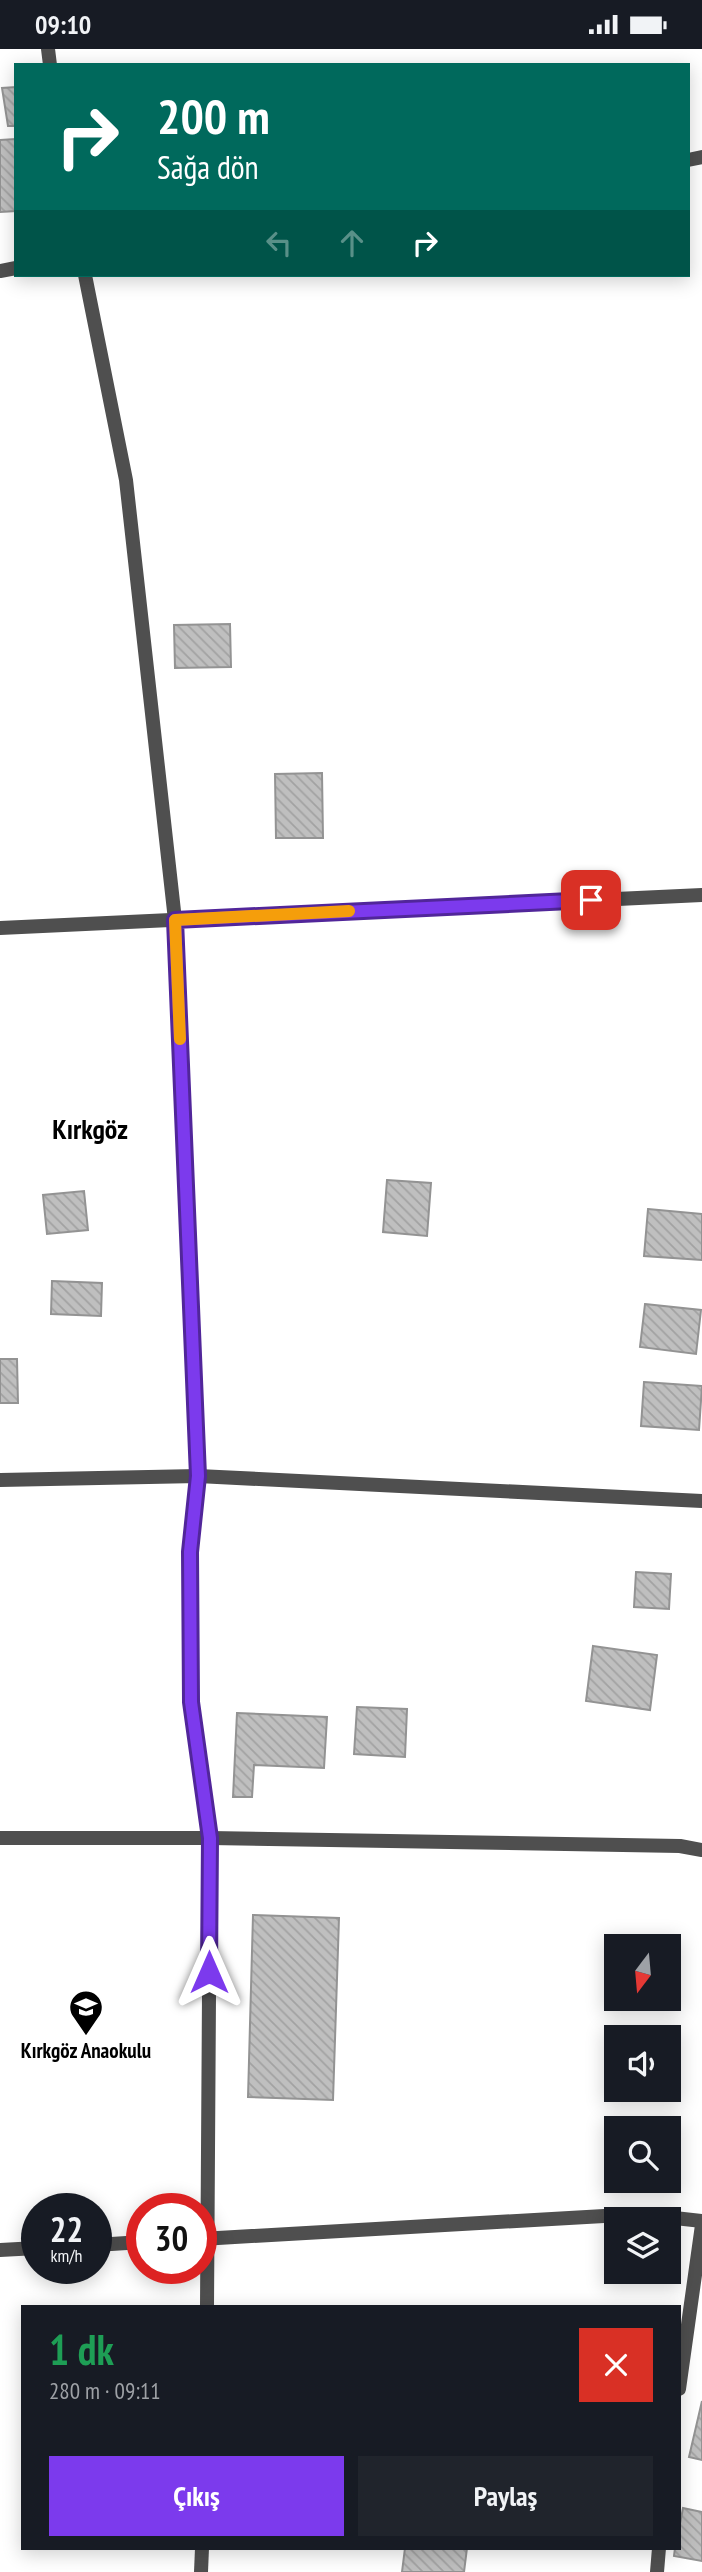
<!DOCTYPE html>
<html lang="tr">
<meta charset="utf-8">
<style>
:root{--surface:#171b24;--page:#20242c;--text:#f1f3f6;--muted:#9ea1a6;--accent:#7c3aed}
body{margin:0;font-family:"PT Sans Narrow",sans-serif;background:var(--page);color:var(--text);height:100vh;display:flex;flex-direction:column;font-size:26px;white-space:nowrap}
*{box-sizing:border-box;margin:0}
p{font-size:23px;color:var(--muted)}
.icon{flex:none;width:38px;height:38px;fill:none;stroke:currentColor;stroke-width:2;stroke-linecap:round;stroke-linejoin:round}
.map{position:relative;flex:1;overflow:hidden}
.details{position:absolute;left:21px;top:2256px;width:660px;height:245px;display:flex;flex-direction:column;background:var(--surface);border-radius:0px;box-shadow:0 4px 18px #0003}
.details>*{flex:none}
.banner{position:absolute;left:14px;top:14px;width:676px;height:214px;border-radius:0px;box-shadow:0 4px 18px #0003;background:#00695c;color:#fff;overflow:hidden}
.needle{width:46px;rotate:196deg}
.controls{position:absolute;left:604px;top:1885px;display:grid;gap:14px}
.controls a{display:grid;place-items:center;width:77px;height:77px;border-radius:0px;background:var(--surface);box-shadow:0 4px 18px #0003;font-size:35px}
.speed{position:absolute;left:21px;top:2144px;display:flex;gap:14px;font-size:35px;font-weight:700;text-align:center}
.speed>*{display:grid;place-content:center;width:91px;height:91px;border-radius:50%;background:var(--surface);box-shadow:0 4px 18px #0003;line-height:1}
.speed small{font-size:18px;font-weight:400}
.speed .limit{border:10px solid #d22;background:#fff;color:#111}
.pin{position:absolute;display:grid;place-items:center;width:60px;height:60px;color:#fff;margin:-30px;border-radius:14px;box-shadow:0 4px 10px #0006}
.me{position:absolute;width:77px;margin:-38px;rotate:0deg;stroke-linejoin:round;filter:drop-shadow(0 0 5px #0008)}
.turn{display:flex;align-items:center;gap:24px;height:147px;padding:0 28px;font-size:32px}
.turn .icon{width:91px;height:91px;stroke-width:2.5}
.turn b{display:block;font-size:49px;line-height:60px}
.lanes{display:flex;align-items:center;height:66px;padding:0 28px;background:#0003;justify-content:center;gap:35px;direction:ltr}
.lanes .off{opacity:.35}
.round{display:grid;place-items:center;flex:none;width:74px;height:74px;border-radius:0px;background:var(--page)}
.overview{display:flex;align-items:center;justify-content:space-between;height:119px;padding:0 28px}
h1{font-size:42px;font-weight:700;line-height:52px;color:#1e9e55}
.action{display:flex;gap:14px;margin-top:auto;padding:14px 28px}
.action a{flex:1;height:80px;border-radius:0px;background:var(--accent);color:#fff;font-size:28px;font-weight:700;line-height:80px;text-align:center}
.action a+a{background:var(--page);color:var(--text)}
.status{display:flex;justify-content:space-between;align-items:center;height:49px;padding:0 35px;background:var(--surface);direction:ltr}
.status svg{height:19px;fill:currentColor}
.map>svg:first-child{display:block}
</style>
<div class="status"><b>09:10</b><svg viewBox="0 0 49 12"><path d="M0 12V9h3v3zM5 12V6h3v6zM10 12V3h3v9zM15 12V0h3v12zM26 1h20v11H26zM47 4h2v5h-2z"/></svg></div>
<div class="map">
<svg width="702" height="2523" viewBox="0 0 702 2523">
<defs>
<pattern id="building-back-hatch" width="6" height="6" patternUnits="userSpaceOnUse" patternTransform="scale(1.75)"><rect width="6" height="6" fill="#bfbfbf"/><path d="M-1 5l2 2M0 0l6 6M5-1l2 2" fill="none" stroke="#a2a2a2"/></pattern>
</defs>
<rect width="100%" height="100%" fill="#fff"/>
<!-- building -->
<g fill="url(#building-back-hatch)" stroke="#939393" stroke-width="2">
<polygon points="16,38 16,77 8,77 2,39"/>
<polygon points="15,90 16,162 0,163 0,91"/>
<polygon points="230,575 231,618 175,619 174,576"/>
<polygon points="322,724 323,789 276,789 275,725"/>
<polygon points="387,1131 431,1134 427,1187 383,1183"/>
<polygon points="84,1142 88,1181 47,1185 43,1146"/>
<polygon points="648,1160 702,1165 702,1211 644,1207"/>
<polygon points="52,1232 102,1234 101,1267 51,1265"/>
<polygon points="645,1255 701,1261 696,1305 640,1298"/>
<polygon points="0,1310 17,1310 18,1354 0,1354"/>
<polygon points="644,1333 702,1337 699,1381 641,1377"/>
<polygon points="636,1523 671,1525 669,1560 634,1558"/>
<polygon points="593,1597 657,1606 650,1661 586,1652"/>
<polygon points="357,1658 407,1660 405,1708 354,1705"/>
<polygon points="237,1664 327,1668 324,1719 254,1716 252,1748 233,1748"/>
<polygon points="253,1866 339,1869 333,2051 248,2048"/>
<polygon points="702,2352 702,2411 689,2408"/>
<polygon points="683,2459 702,2463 702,2512 674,2507 675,2499 679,2499 679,2480"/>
<polygon points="405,2499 467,2499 464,2523 402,2523"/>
</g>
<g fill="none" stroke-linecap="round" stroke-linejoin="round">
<!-- street -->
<g stroke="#4f4f4f" stroke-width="14">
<polyline points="48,0 50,16"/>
<polyline points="688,111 702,108"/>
<polyline points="0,222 16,219"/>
<polyline points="85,226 126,431 175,871 198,1427 190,1503 191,1653 210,1789 207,2258"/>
<polyline points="0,879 702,846"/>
<polyline points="0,1431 198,1427 702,1452"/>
<polyline points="0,1789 210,1789 680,1797 702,1801"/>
<polyline points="201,2190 639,2165 702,2172"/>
<polyline points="96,2196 142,2193"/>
<polyline points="0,2201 37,2199"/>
<polyline points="679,2340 702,2176"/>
<polyline points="201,2523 202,2499"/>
<polyline points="657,2523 659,2499"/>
</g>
</g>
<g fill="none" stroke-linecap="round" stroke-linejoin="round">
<!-- route casing -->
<g stroke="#51269a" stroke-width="18">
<polyline id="route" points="209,1923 210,1789 191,1653 190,1503 198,1427 175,871 591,851"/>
</g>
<!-- route -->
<use href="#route" stroke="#7c3aed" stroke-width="12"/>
<!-- slow -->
<polyline stroke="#f59e0b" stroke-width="12" points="180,990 175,871 349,862"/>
</g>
<!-- icons -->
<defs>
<g id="school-pin" transform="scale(1.75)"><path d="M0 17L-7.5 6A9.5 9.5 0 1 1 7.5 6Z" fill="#000" stroke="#fff"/><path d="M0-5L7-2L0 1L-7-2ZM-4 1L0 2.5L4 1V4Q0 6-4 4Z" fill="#fff"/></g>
</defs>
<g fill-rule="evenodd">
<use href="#school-pin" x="86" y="1958"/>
</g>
<g text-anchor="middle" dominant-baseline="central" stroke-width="6" stroke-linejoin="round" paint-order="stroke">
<!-- poi labels -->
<g font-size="21" font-weight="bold" fill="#000" stroke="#fff">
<text x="86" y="2001">Kırkgöz Anaokulu</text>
</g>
<!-- district labels -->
<g font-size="28" font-weight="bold" fill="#000" stroke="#fff">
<text x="90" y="1079">Kırkgöz</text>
</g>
</g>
</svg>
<div class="controls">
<a><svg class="needle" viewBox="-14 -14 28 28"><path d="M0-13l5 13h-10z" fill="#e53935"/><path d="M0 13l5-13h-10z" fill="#9ea1a6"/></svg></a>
<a><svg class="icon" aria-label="sound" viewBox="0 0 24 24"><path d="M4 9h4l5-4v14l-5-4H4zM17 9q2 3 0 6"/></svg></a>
<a><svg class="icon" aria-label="search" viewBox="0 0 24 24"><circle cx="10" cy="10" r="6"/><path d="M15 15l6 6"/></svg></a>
<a><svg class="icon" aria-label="layers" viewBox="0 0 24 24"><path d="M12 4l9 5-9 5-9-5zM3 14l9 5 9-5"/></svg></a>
</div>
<div class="speed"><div>22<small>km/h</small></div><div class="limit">30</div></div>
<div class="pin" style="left:591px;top:851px;background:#d93025"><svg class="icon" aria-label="arrive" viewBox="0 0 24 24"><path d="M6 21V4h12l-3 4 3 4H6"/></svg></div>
<svg class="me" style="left:209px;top:1923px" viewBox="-20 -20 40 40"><path d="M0-17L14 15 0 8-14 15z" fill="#7c3aed" stroke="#fff" stroke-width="4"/></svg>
<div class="banner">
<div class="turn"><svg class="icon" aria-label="right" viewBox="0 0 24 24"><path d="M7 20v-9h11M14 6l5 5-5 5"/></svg><div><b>200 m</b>Sağa dön</div></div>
<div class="lanes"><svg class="icon off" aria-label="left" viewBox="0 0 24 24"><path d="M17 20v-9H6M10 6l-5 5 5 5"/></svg><svg class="icon off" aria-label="ahead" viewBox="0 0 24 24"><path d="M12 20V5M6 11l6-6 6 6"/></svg><svg class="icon" aria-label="right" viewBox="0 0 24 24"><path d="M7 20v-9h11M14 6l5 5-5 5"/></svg></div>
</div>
<section class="details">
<div class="overview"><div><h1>1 dk</h1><p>280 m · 09:11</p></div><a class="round" style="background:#d93025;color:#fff"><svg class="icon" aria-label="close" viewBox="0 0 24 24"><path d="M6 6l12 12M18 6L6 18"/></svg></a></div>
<div class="action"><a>Çıkış</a><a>Paylaş</a></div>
</section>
</div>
